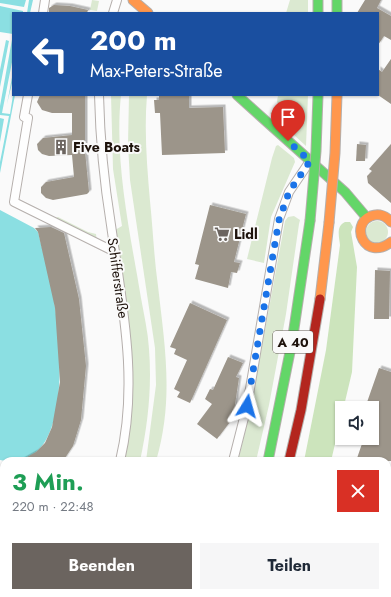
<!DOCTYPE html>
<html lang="de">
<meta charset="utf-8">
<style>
:root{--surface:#fff;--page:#f6f6f7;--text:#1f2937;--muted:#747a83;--accent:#6b645f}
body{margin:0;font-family:Jost,sans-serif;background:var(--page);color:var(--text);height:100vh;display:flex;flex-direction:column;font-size:15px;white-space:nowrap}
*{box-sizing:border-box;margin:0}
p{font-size:13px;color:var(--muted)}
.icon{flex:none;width:22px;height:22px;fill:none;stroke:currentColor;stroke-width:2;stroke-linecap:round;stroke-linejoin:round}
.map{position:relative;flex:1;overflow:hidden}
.drawer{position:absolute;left:0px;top:457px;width:391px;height:140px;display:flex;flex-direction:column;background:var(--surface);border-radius:12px 12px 0 0;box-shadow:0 1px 3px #0004}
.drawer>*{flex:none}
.hud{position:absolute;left:12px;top:12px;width:367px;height:84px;border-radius:0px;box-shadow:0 1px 3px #0004;background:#1a4fa0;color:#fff;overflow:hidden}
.fabs{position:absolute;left:335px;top:401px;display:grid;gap:8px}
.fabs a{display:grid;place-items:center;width:44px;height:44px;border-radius:0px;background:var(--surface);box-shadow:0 1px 3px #0004;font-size:20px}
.pin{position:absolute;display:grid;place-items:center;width:34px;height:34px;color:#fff;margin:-41px -17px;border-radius:50% 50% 50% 0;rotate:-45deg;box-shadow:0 0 4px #0007}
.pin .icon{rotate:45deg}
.me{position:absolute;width:44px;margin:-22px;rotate:8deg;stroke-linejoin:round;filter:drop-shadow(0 0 3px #0008)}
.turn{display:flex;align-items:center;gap:14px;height:84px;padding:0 12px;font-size:18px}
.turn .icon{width:52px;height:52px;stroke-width:2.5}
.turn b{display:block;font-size:28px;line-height:34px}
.round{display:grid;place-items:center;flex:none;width:42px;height:42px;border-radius:0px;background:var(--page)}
.head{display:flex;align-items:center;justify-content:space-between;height:68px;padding:0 12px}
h1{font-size:24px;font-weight:700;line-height:30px;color:#1e9e55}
.cta{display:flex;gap:8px;margin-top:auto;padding:8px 12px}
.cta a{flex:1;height:46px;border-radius:0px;background:var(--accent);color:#fff;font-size:16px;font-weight:700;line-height:46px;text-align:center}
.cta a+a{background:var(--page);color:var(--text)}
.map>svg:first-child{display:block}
</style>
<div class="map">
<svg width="391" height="597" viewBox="0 0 391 597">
<defs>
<filter id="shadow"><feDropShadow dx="2.5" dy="-2.5" stdDeviation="0" flood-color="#0004"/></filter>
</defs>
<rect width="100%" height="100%" fill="#fafafa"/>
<!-- green -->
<g fill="#dbe9d1">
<polygon points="92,0 99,1 97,11 90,10"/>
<polygon points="290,0 308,0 308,13 286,13"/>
<path d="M111 95H121C114 162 130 232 141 298 144 315 148 332 149 349 152 387 148 424 140 461H124C143 384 127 307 115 230L122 226 113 169Z"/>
<path d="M129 95H147C144 130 147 166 150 201 153 230 154 258 158 286 165 348 174 400 156 461H146L156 385 155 348 130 180 128 144Z"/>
<polygon points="278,95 308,95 306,146 270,113 281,109 277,102"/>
<polygon points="278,145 294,158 295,162 271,217 264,263 247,259 272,158 276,146"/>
<polygon points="17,199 55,218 58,217 88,232 96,234 97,242 15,201"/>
<polygon points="294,216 300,220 299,224 286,314 269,405 256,461 238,461 250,412 285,221 288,217"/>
<circle cx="377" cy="232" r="11"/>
<polygon points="58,593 81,593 78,597 44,597"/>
<polygon points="104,593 123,593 120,597 101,597"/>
</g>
<!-- forest -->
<g fill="#cce4bc">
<path d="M345 222H350L353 227 351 232 357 267 352 372 331 461H304L326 350 340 245C339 236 336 226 345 222Z"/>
<polygon points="267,593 294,593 293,597 266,597"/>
</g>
<!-- water -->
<g fill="#8bdfe2">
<polygon points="0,0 33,0 30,13 13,13 13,95 15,95 0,173"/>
<path d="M0 210 34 228 38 232C44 257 52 282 55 307 61 348 73 475 0 460Z"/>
</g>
<!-- pier -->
<g fill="#fafafa">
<polygon points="26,0 29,0 27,13 23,13 23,11 0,6 0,3 24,7"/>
<polygon points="0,32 13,34 0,106 0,87 9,41 6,40 0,70"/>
<polygon points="13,57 13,72 7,104 13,79 13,95 10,114 2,113"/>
<polygon points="0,115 9,116 0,162 0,142 4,119 0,118"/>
</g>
<!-- building -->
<g fill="#9c958a" filter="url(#shadow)">
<polygon points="365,0 381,0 377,8 391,16 391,40 384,36 378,45 378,13 357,13"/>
<polygon points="54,5 70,6 88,10 87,13 49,13 49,8"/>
<polygon points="391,59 391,104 378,95 378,69 382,72"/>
<polygon points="40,95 85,96 85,151 89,192 87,194 53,200 46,198 41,193 41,187 46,182 74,177 72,155 49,156 42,154 38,150 37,144 43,138 72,135 72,113 52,113 42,110 37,102"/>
<polygon points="159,95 189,95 189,108 223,107 225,153 162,155 160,113 155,113 154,100 159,100"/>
<polygon points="357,144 366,145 365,161 356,161"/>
<polygon points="391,144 391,203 368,183 367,176 372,171 369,169"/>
<polygon points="210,205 246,214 234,262 240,263 237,273 231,272 228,288 195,279 199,265 195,264"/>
<polygon points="51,227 64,233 79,299 86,366 81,420 73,446 63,461 20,461 36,452 45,443 52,427 60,382 55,308 38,232 35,228"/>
<polygon points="375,270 390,271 389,319 374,319"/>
<polygon points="190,303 227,320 190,403 177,397 180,392 174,389 187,360 174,354 176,349 170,347"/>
<polygon points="228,357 243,363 236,377 239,378 233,418 217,439 197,424 212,404 205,399 210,389 213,390"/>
<polygon points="379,368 391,372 391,461 356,461 364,438 372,438 372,408 365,408"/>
</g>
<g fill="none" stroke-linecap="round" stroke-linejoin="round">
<!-- street casing -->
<g stroke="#b5afac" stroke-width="10">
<g id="street">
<polyline points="43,13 45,0"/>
<polyline points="113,13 117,0"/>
<polyline points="28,95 24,117 28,118 14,202 115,252"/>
<path d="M99 95C100 139 104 182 111 225 122 304 139 382 120 461"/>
<polyline points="233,461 247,406 279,219 289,192 310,161"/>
<polyline points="0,577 4,580"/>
<polyline points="4,597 6,593"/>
<polyline points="199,597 200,593"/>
</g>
</g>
<!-- fast casing -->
<g stroke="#b5afac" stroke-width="11">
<g id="fast">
<polyline points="318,0 318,13"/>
<polyline points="337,0 337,13"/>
<polyline points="237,95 345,192 367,218"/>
<polyline points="268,461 292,342 310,221"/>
</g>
</g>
<!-- slow casing -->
<g stroke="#b5afac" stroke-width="11">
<g id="slow">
<polyline points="133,0 148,13"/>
<path d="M391 222C386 216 379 213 371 216 349 225 365 262 391 242"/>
<polyline points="320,299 329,223"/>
<polyline points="230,597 231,593"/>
</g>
</g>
<!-- jam casing -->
<g stroke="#b5afac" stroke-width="11">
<g id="jam">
<polyline points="289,461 301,410 320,299"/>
<polyline points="252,597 253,593"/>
</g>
</g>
<!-- street -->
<use href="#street" stroke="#fefefe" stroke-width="8"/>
<!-- fast -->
<use href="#fast" stroke="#63d668" stroke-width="9"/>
<!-- slow -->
<use href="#slow" stroke="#ff974d" stroke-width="9"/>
<!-- jam -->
<use href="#jam" stroke="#b3261e" stroke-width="9"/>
<!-- fast-bridge casing -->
<g stroke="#b5afac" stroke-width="11" stroke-linecap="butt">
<polyline id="fast-bridge" points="310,221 316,151 318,95"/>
</g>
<!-- slow-bridge casing -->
<g stroke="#b5afac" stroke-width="11" stroke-linecap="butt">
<polyline id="slow-bridge" points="329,223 335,153 337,95"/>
</g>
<!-- fast-bridge -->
<use href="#fast-bridge" stroke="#63d668" stroke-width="9"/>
<!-- slow-bridge -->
<use href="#slow-bridge" stroke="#ff974d" stroke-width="9"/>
</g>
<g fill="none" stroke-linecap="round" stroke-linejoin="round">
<!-- route -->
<polyline stroke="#1a73e8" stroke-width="7" stroke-dasharray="0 12.6" points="247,406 279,220 289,192 310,161 288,141"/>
</g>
<!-- icons -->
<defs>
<g id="building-bare" transform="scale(1.2)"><path d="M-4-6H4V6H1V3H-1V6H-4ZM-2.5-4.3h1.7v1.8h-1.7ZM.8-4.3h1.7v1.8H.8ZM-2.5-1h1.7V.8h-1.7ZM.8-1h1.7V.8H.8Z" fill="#6b645f" stroke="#fafafa" stroke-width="2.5" paint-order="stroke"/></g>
<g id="supermarket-bare" transform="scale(1.2)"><path d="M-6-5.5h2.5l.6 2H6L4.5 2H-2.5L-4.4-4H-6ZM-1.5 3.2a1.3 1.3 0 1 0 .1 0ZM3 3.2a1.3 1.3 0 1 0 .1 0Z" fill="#6b645f" stroke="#fafafa" stroke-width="2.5" paint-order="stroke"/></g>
</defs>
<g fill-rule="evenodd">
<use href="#building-bare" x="61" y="147"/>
<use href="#supermarket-bare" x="222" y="234"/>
</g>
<g text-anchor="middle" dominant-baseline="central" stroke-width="4" stroke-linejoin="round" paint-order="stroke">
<!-- shield labels -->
<rect fill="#fafafa" stroke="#605853" stroke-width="1" x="273" y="331" width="40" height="22" rx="3"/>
<g font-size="13" font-weight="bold" fill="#1e130c">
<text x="293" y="342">A 40</text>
</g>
<!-- poi labels -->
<g font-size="14" font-weight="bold" fill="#1e130c" stroke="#fafafa" text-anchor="start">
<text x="73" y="147">Five Boats</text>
<text x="234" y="234">Lidl</text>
</g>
<!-- street labels -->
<g font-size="14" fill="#1e130c" stroke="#fafafa">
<text transform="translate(118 278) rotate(82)">Schifferstraße</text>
</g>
</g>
</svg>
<div class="fabs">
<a><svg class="icon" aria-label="sound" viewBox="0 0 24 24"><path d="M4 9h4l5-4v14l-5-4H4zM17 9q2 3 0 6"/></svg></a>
</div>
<div class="pin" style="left:288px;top:141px;background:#d93025"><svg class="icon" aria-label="arrive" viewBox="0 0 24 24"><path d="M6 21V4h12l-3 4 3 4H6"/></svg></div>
<svg class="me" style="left:247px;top:406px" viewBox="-20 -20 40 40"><path d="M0-17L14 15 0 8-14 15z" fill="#1a73e8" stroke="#fff" stroke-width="4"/></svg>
<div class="hud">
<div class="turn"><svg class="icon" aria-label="left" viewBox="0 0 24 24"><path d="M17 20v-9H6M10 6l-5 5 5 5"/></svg><div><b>200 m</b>Max-Peters-Straße</div></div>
</div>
<section class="drawer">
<div class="head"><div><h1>3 Min.</h1><p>220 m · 22:48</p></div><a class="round" style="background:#d93025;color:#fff"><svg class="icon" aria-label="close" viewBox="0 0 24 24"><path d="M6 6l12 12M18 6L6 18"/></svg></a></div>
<div class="cta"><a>Beenden</a><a>Teilen</a></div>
</section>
</div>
